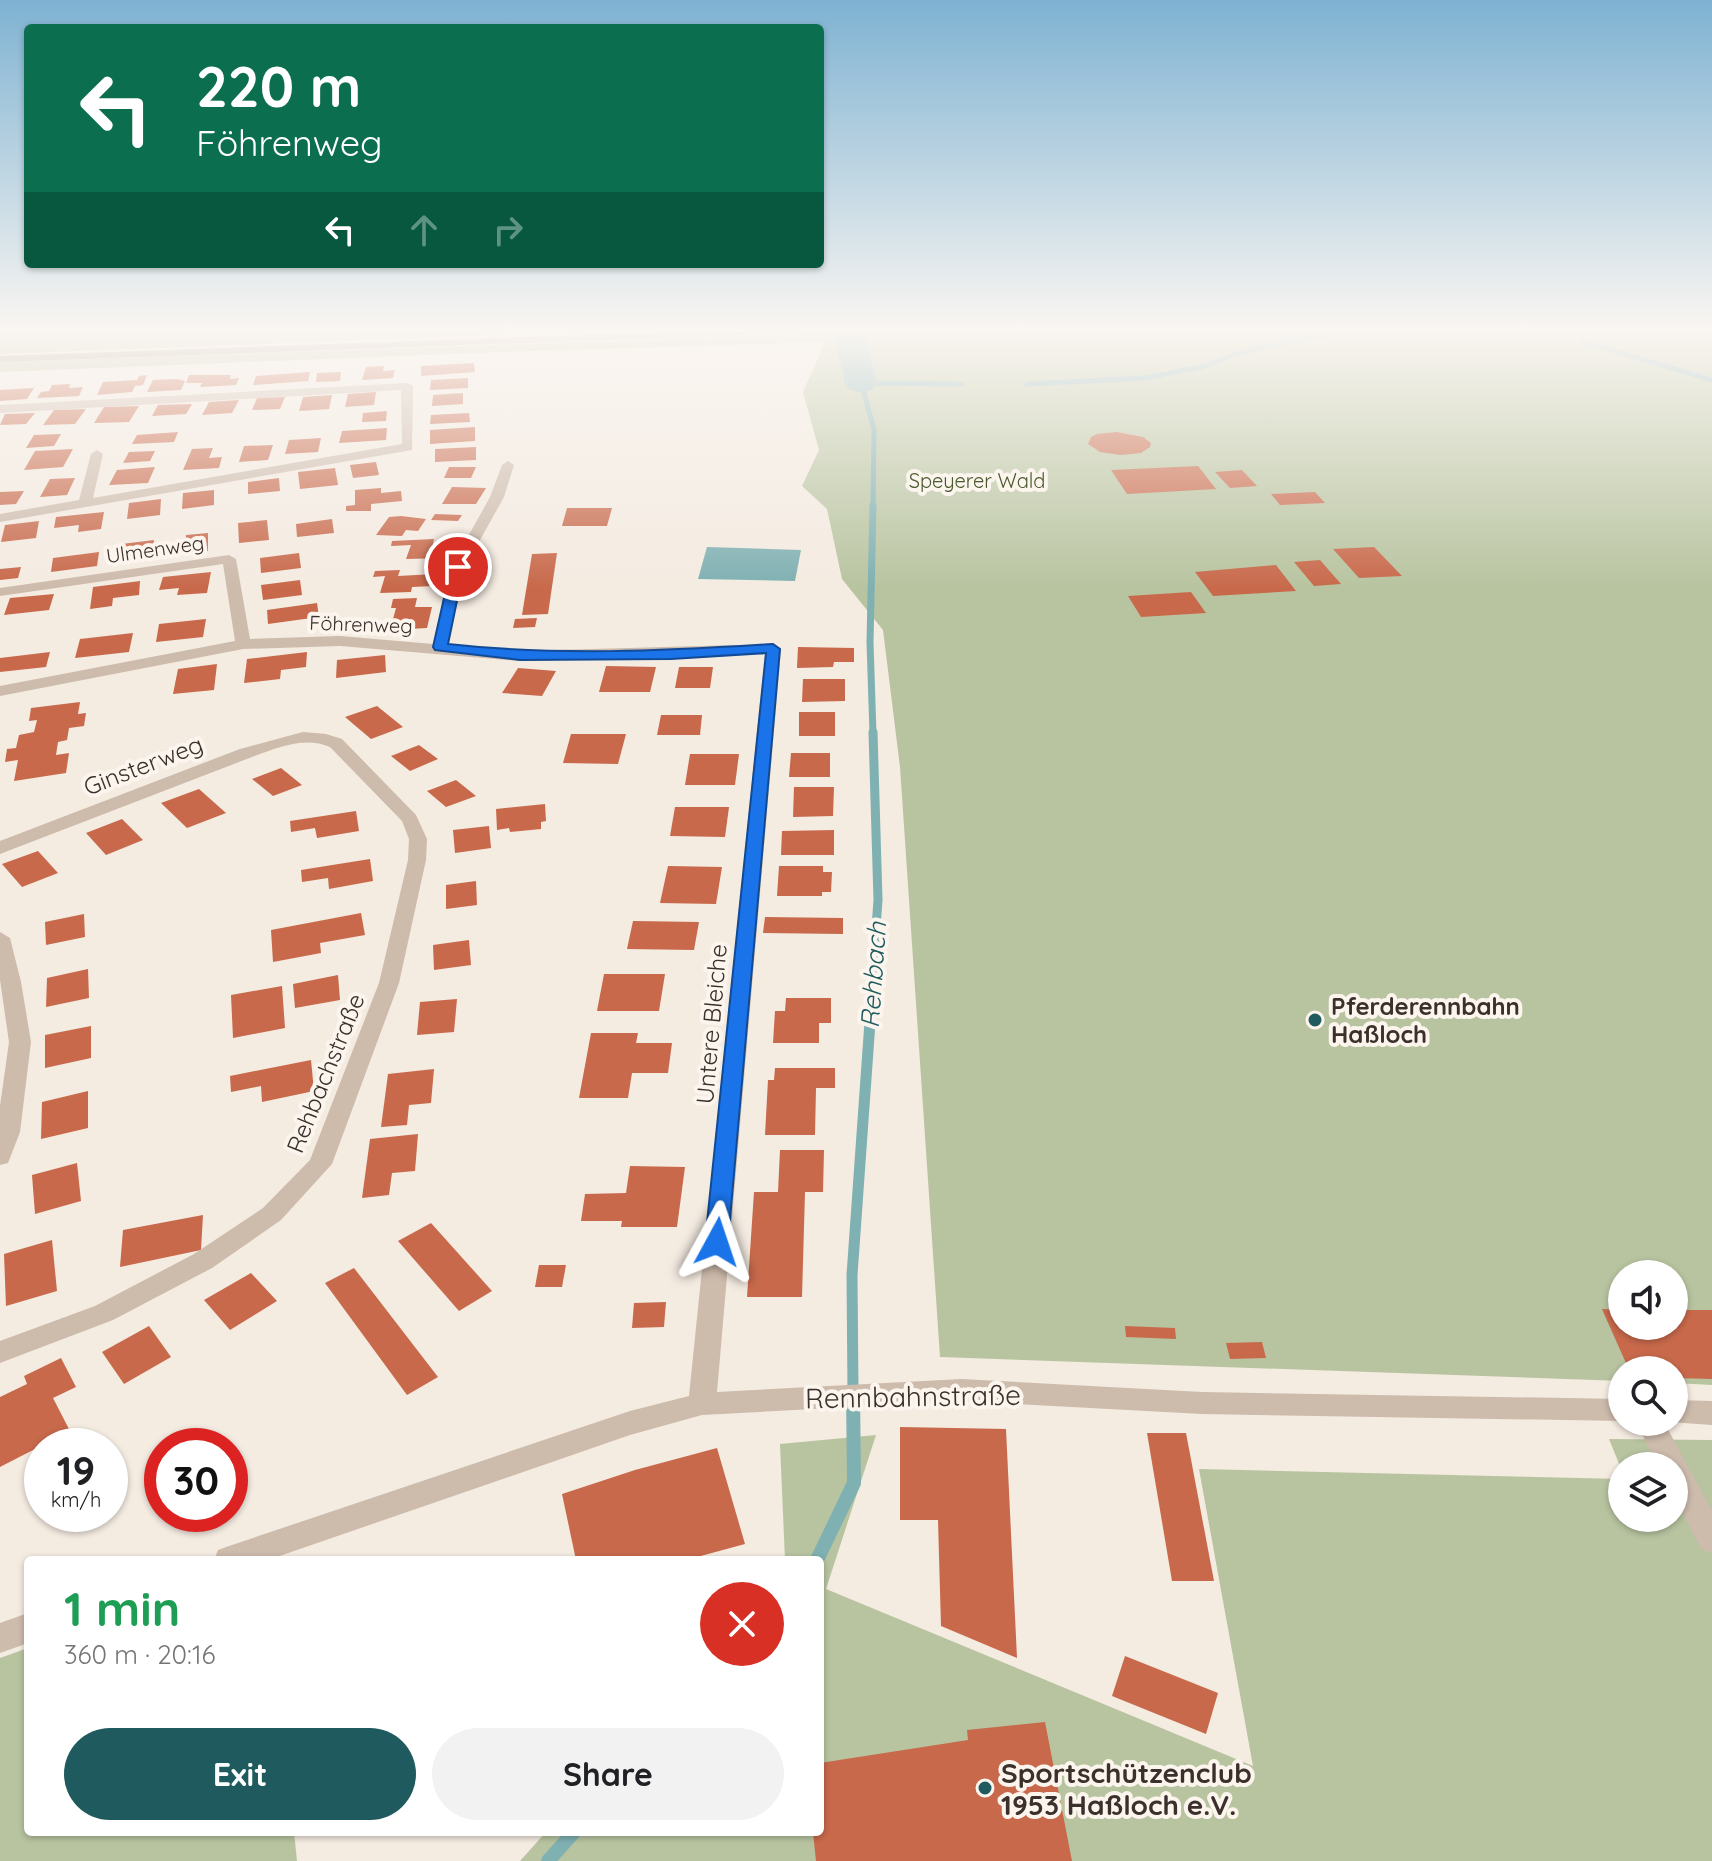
<!DOCTYPE html>
<meta charset="utf-8">
<style>
:root{--surface:#fff;--page:#f2f2f2;--text:#202124;--muted:#757577;--accent:#1f5a5e}
body{margin:0;font-family:Quicksand,sans-serif;background:var(--page);color:var(--text);height:100vh;display:flex;flex-direction:column;font-size:30px;white-space:nowrap}
*{box-sizing:border-box;margin:0}
p{font-size:26px;color:var(--muted)}
.icon{flex:none;width:44px;height:44px;fill:none;stroke:currentColor;stroke-width:2;stroke-linecap:round;stroke-linejoin:round}
.map{position:relative;flex:1;overflow:hidden}
.drawer{position:absolute;left:24px;top:1556px;width:800px;height:280px;display:flex;flex-direction:column;background:var(--surface);border-radius:8px;box-shadow:0 2px 6px #0004}
.drawer>*{flex:none}
.top-card{position:absolute;left:24px;top:24px;width:800px;height:244px;border-radius:8px;box-shadow:0 2px 6px #0004;background:#0b6e4f;color:#fff;overflow:hidden}
.buttons{position:absolute;left:1608px;top:1260px;display:grid;gap:16px}
.buttons a{display:grid;place-items:center;width:80px;height:80px;border-radius:50%;background:var(--surface);box-shadow:0 2px 6px #0004;font-size:40px}
.speed{position:absolute;left:24px;top:1428px;display:flex;gap:16px;font-size:40px;font-weight:700;text-align:center}
.speed>*{display:grid;place-content:center;width:104px;height:104px;border-radius:50%;background:var(--surface);box-shadow:0 2px 6px #0004;line-height:1}
.speed small{font-size:20px;font-weight:400}
.speed .limit{border:12px solid #d22;background:#fff;color:#111}
.pin{position:absolute;display:grid;place-items:center;width:68px;height:68px;color:#fff;margin:-34px;border:4px solid #fff;border-radius:50%;box-shadow:0 2px 8px #0007}
.me{position:absolute;width:88px;margin:-44px;rotate:5deg;stroke-linejoin:round;filter:drop-shadow(0 0 6px #0008)}
.turn{display:flex;align-items:center;gap:28px;height:168px;padding:0 40px;font-size:36px}
.turn .icon{width:104px;height:104px;stroke-width:2.5}
.turn b{display:block;font-size:56px;line-height:68px}
.lanes{display:flex;align-items:center;height:76px;padding:0 40px;background:#0003;justify-content:center;gap:40px;direction:ltr}
.lanes .off{opacity:.35}
.round{display:grid;place-items:center;flex:none;width:84px;height:84px;border-radius:42px;background:var(--page)}
.summary{display:flex;align-items:center;justify-content:space-between;height:136px;padding:0 40px}
h1{font-size:48px;font-weight:800;line-height:60px;color:#1e9e55}
.action{display:flex;gap:16px;margin-top:auto;padding:16px 40px}
.action a{flex:1;height:92px;border-radius:48px;background:var(--accent);color:#fff;font-size:32px;font-weight:800;line-height:92px;text-align:center}
.action a+a{background:var(--page);color:var(--text)}
.map>svg:first-child{display:block}
</style>
<div class="map">
<svg width="1712" height="1861" viewBox="0 0 1712 1861">
<rect width="100%" height="100%" fill="#f4ebe1"/>
<!-- green -->
<g fill="#b8c4a0" fill-rule="evenodd">
<polygon points="0,328 676,328 0,354"/>
<path d="M981 328H1712V1385L1674 1383V1370H1622V1381L940 1357 900 767 883 630 842 579 827 509 802 486 819 450 803 392 825 342 501 352 0 372V362ZM1622 1274H1674V1326H1622Z"/>
<polygon points="876,1435 826,1589 1253,1766 1199,1469 1622,1479 1622,1518 1674,1518 1674,1466 1622,1466 1622,1471 1609,1439 1712,1440 1712,1861 520,1861 546,1832 820,1832 820,1560 785,1560 780,1444"/>
<polygon points="28,1648 28,1832 294,1832 297,1861 0,1861 0,1658"/>
</g>
<!-- water -->
<polygon fill="#7fb0b2" points="707,547 801,550 795,581 698,579"/>
<g fill="none" stroke-linecap="round" stroke-linejoin="round">
<!-- stream-far4 -->
<g stroke="#7fb0b2" stroke-width="5">
<polyline points="1582,341 1712,380"/>
<polyline points="1027,384 1145,378 1206,366 1235,354 1283,342 1347,332 1417,328 1595,328"/>
<polyline points="873,507 874,429 861,383 961,384"/>
</g>
<!-- stream-far3 -->
<polyline stroke="#7fb0b2" stroke-width="7" points="873,505 870,642 873,734"/>
<!-- stream-far2 -->
<polyline stroke="#7fb0b2" stroke-width="9" points="869,1024 878,900 873,732"/>
<!-- stream-far1 -->
<polyline stroke="#7fb0b2" stroke-width="11" points="853,1392 852,1275 870,1022"/>
<!-- stream -->
<g stroke="#7fb0b2" stroke-width="14">
<polyline points="817,1560 854,1483 853,1390"/>
<polyline points="548,1861 574,1832"/>
</g>
<!-- river -->
<polygon fill="#7fb0b2" fill-rule="evenodd" points="833,328 863,328 877,383 872,390 861,392 850,390 845,383"/>
</g>
<!-- building -->
<g fill="#c8694b">
<polygon points="474,363 475,372 421,376 421,366"/>
<polygon points="384,366 383,371 395,370 393,378 362,380 366,367"/>
<polygon points="310,372 308,381 253,385 256,376"/>
<polygon points="341,372 340,381 316,382 317,373"/>
<polygon points="147,375 143,385 135,386 132,392 97,395 103,382 137,380 139,376"/>
<polygon points="189,375 231,375 230,379 239,378 236,385 200,387 202,383 186,383"/>
<polygon points="468,378 468,388 430,390 431,380"/>
<polygon points="177,379 185,381 181,390 147,392 153,380"/>
<polygon points="70,384 69,388 83,387 79,396 37,398 41,392 49,391 52,385"/>
<polygon points="34,388 27,399 0,401 0,390"/>
<polygon points="376,392 374,405 345,407 348,394"/>
<polygon points="463,393 463,404 432,406 433,395"/>
<polygon points="332,395 329,409 299,411 303,397"/>
<polygon points="285,397 280,409 252,410 257,398"/>
<polygon points="239,400 232,413 202,415 209,402"/>
<polygon points="192,404 186,414 152,416 158,405"/>
<polygon points="139,406 129,422 94,423 104,407"/>
<polygon points="86,409 75,424 43,425 54,410"/>
<polygon points="387,411 386,421 362,422 363,413"/>
<polygon points="35,413 26,424 0,425 5,414"/>
<polygon points="469,413 470,422 430,424 431,415"/>
<polygon points="475,427 475,441 430,444 430,430"/>
<polygon points="387,428 386,440 339,443 342,431"/>
<polygon points="178,432 174,442 132,444 137,435"/>
<polygon points="1117,432 1143,437 1151,443 1150,447 1141,453 1121,455 1100,452 1088,444 1091,437 1097,434"/>
<polygon points="61,434 54,446 26,448 34,435"/>
<polygon points="321,438 318,452 285,454 289,440"/>
<polygon points="273,445 268,460 239,462 244,446"/>
<polygon points="476,447 476,460 435,462 435,449"/>
<polygon points="213,448 209,458 222,457 219,468 183,470 192,449"/>
<polygon points="73,449 63,467 24,470 35,451"/>
<polygon points="155,451 150,461 123,463 129,452"/>
<polygon points="376,462 379,475 353,478 350,465"/>
<polygon points="1198,466 1216,489 1127,494 1111,470"/>
<polygon points="155,467 148,483 109,485 117,470"/>
<polygon points="449,467 476,467 471,478 444,478"/>
<polygon points="335,468 338,485 300,489 298,472"/>
<polygon points="1242,470 1257,486 1230,488 1215,472"/>
<polygon points="75,478 67,495 40,497 50,479"/>
<polygon points="279,478 280,491 248,494 248,482"/>
<polygon points="452,487 486,488 476,504 442,504"/>
<polygon points="381,488 381,493 401,491 402,501 371,504 371,511 346,511 346,506 355,505 355,490"/>
<polygon points="214,490 214,505 182,509 183,493"/>
<polygon points="24,491 16,504 0,505 0,492"/>
<polygon points="1315,492 1325,503 1280,505 1271,494"/>
<polygon points="161,499 160,515 127,519 129,503"/>
<polygon points="567,508 612,508 607,526 562,526"/>
<polygon points="104,512 101,529 78,532 79,525 54,528 56,517"/>
<polygon points="435,514 462,515 458,521 431,520"/>
<polygon points="401,516 426,519 418,531 406,530 402,536 376,535 389,517"/>
<polygon points="332,519 334,533 297,537 296,524"/>
<polygon points="267,520 269,540 239,543 238,523"/>
<polygon points="39,521 36,538 1,542 5,525"/>
<polygon points="208,533 208,551 185,553 186,535"/>
<polygon points="434,539 433,544 450,544 447,558 406,559 411,545 391,546 392,541"/>
<polygon points="154,540 153,558 120,562 122,544"/>
<polygon points="1374,547 1402,576 1359,578 1333,549"/>
<polygon points="99,552 97,566 51,572 53,558"/>
<polygon points="299,553 301,568 261,573 260,558"/>
<polygon points="557,553 548,614 522,615 532,554"/>
<polygon points="1320,560 1341,584 1314,586 1294,562"/>
<polygon points="1276,565 1296,591 1213,596 1195,572"/>
<polygon points="21,567 18,578 0,580 0,569"/>
<polygon points="400,570 398,576 435,574 433,586 412,587 411,592 380,593 385,576 373,577 375,571"/>
<polygon points="211,572 207,593 177,595 179,588 159,590 163,577"/>
<polygon points="300,580 302,595 263,600 261,585"/>
<polygon points="140,581 139,595 113,598 112,606 90,609 93,587"/>
<polygon points="1191,592 1206,613 1141,617 1128,596"/>
<polygon points="54,594 49,610 4,615 10,598"/>
<polygon points="417,598 415,607 432,607 427,628 390,630 396,608 391,608 393,599"/>
<polygon points="317,603 319,617 268,624 267,610"/>
<polygon points="537,618 535,627 513,628 515,619"/>
<polygon points="206,619 203,637 156,642 159,624"/>
<polygon points="133,633 129,652 75,658 80,639"/>
<polygon points="798,647 854,648 854,662 834,662 833,667 797,668"/>
<polygon points="50,652 46,667 0,672 0,658"/>
<polygon points="307,652 306,667 281,670 280,679 244,683 247,659"/>
<polygon points="385,655 386,672 336,678 337,660"/>
<polygon points="217,664 214,690 173,694 178,669"/>
<polygon points="606,666 656,667 650,692 599,692"/>
<polygon points="679,667 713,667 710,688 675,688"/>
<polygon points="518,668 556,671 542,696 502,693"/>
<polygon points="803,679 845,679 845,701 802,702"/>
<polygon points="80,702 78,714 86,713 84,726 69,728 67,740 58,742 56,755 69,753 66,773 14,781 18,760 5,762 7,749 16,748 19,735 34,732 37,720 29,721 31,708"/>
<polygon points="377,706 403,727 371,739 345,717"/>
<rect x="799" y="712" width="36" height="24"/>
<polygon points="661,715 702,715 700,735 657,735"/>
<polygon points="571,734 626,734 618,764 563,763"/>
<polygon points="419,745 438,759 410,771 391,756"/>
<polygon points="791,753 830,753 830,777 789,777"/>
<polygon points="690,754 739,754 735,785 685,785"/>
<polygon points="281,768 302,785 273,796 252,779"/>
<polygon points="456,780 476,796 446,807 427,791"/>
<polygon points="794,787 834,787 833,816 793,817"/>
<polygon points="199,789 226,813 187,828 161,803"/>
<polygon points="545,804 546,821 541,822 541,829 510,832 509,828 497,830 496,809"/>
<polygon points="675,807 729,807 725,837 670,836"/>
<polygon points="356,811 359,831 317,838 315,828 291,832 290,821"/>
<polygon points="122,819 143,840 106,855 86,833"/>
<polygon points="489,826 491,848 455,853 453,830"/>
<polygon points="834,830 834,855 781,855 782,831"/>
<polygon points="38,851 58,873 22,887 2,864"/>
<polygon points="370,859 373,881 329,889 328,878 302,882 301,870"/>
<polygon points="668,866 722,867 716,904 660,903"/>
<polygon points="779,866 823,866 823,872 832,872 831,892 822,892 822,896 777,896"/>
<polygon points="476,881 477,905 446,909 446,885"/>
<polygon points="361,913 365,935 320,943 321,953 273,962 271,930"/>
<polygon points="84,914 85,937 46,945 45,922"/>
<polygon points="765,917 843,918 843,934 763,933"/>
<polygon points="633,921 699,922 694,950 627,949"/>
<polygon points="469,940 471,965 434,970 433,945"/>
<polygon points="88,969 89,998 46,1007 47,978"/>
<polygon points="604,974 665,974 659,1011 597,1011"/>
<polygon points="338,975 340,1000 295,1008 293,984"/>
<polygon points="282,986 285,1028 233,1038 231,995"/>
<polygon points="786,998 831,998 831,1023 819,1023 819,1043 773,1043 775,1011 785,1011"/>
<polygon points="457,999 454,1032 417,1035 420,1002"/>
<polygon points="91,1026 91,1058 45,1068 45,1035"/>
<polygon points="591,1033 638,1033 636,1043 672,1043 668,1073 632,1073 628,1098 579,1098"/>
<polygon points="311,1060 314,1091 262,1102 261,1086 231,1092 230,1076"/>
<polygon points="775,1068 835,1068 835,1088 816,1088 815,1135 765,1135 768,1080 774,1080"/>
<polygon points="434,1069 431,1103 409,1105 407,1125 381,1127 388,1074"/>
<polygon points="88,1091 88,1128 41,1139 42,1102"/>
<polygon points="418,1134 415,1171 392,1173 389,1195 362,1198 370,1139"/>
<polygon points="780,1150 824,1150 823,1192 805,1192 802,1297 747,1297 754,1192 778,1192"/>
<polygon points="77,1163 81,1201 35,1214 32,1175"/>
<polygon points="630,1166 685,1167 677,1227 621,1227 622,1221 581,1221 585,1194 626,1193"/>
<polygon points="203,1215 201,1250 120,1267 123,1230"/>
<polygon points="431,1223 492,1291 459,1311 398,1241"/>
<polygon points="52,1240 57,1291 6,1306 4,1254"/>
<polygon points="539,1265 566,1265 562,1287 535,1287"/>
<polygon points="354,1268 438,1377 407,1395 325,1283"/>
<polygon points="251,1273 277,1301 230,1330 204,1300"/>
<polygon points="666,1302 664,1327 632,1328 634,1303"/>
<polygon points="1602,1309 1622,1310 1622,1326 1674,1326 1674,1310 1712,1310 1712,1379 1674,1378 1674,1370 1629,1370"/>
<polygon points="149,1326 171,1357 124,1384 102,1352"/>
<polygon points="1125,1326 1175,1328 1176,1339 1126,1337"/>
<polygon points="1262,1342 1266,1358 1230,1359 1226,1343"/>
<polygon points="61,1358 76,1387 53,1398 70,1431 0,1467 0,1397 27,1384 24,1376"/>
<polygon points="900,1427 1006,1429 1017,1658 941,1626 938,1520 900,1520"/>
<polygon points="1147,1433 1186,1433 1214,1581 1172,1581"/>
<polygon points="717,1448 745,1544 686,1560 576,1560 562,1494 635,1470"/>
<polygon points="1125,1656 1218,1693 1206,1734 1112,1696"/>
<polygon points="1045,1722 1072,1861 816,1861 813,1832 820,1832 820,1763 968,1740 967,1730"/>
</g>
<g fill="none" stroke-linecap="round" stroke-linejoin="round">
<!-- minor -->
<g fill="#cdbbac" fill-rule="evenodd">
<polygon points="407,383 413,386 412,450 0,522 0,514 79,500 91,454 97,450 103,454 93,498 402,444 401,390 0,413 0,405"/>
<polygon points="508,461 514,465 504,497 465,567 448,645 520,651 773,644 781,649 717,1392 962,1379 1202,1392 1622,1399 1622,1421 1202,1414 962,1401 702,1415 630,1435 268,1560 214,1560 218,1550 229,1546 630,1411 689,1396 765,654 520,661 340,646 243,649 0,696 0,686 235,641 223,564 0,596 0,588 229,555 236,559 250,639 340,636 433,644 451,567 490,497 502,465"/>
<path d="M303 732 326 734 342 739 416 815 427 839 426 860 399 983 332 1164 281 1220 212 1268 113 1320 0 1363V1341L95 1306 194 1254 263 1208 310 1160 379 983 408 860 409 839 402 821 330 747C304 736 277 748 252 757L0 854V841L240 749Z"/>
<polygon points="0,932 10,938 21,982 31,1042 20,1132 8,1163 0,1165 0,1106 9,1042 0,980"/>
<polygon points="1674,1400 1712,1401 1712,1425 1670,1422 1674,1422"/>
<polygon points="1636,1422 1664,1422 1712,1511 1712,1553 1701,1549 1674,1496 1674,1466 1658,1466"/>
<polygon points="28,1613 28,1643 0,1653 0,1623"/>
</g>
<!-- secondary -->
<polygon fill="#a18a7d" fill-rule="evenodd" points="775,328 853,328 848,331 0,362 0,356"/>
</g>
<!-- sky -->
<linearGradient id="sky" x2="0" y2="1"><stop stop-color="#7eb2d2"/><stop offset="0.56" stop-color="#faf6f2"/><stop offset="1" stop-color="#faf6f2" stop-opacity="0"/></linearGradient>
<rect width="1712" height="588" fill="url(#sky)"/>
<!-- route -->
<path fill="#1a73e8" stroke="#114b97" stroke-width="2" d="M458 563 464 567 448 644C556 656 664 651 773 644L780 649 728 1242 725 1248 717 1250 709 1248 705 1242 766 653 671 659 520 660 435 650 433 647 451 567Z"/>
<!-- markers -->
<g fill="#1f5a5e" stroke="#fbf5ee" stroke-width="3">
<circle cx="1315" cy="1020" r="8"/>
<circle cx="985" cy="1788" r="8"/>
</g>
<g text-anchor="middle" dominant-baseline="central" stroke-width="8" stroke-linejoin="round" paint-order="stroke">
<!-- far-park labels -->
<g font-size="20" fill="#4a5a2e" stroke="#fbf5ee">
<text x="977" y="480">Speyerer Wald</text>
</g>
<!-- far-street labels -->
<g font-size="20" fill="#3b302b" stroke="#fbf5ee">
<text transform="translate(155 549) rotate(-8)">Ulmenweg</text>
<text transform="translate(361 624) rotate(2)">Föhrenweg</text>
</g>
<!-- street labels -->
<g font-size="24" fill="#3b302b" stroke="#fbf5ee">
<text transform="translate(143 765) rotate(-21)">Ginsterweg</text>
<text transform="translate(711 1024) rotate(-85)">Untere Bleiche</text>
<text transform="translate(325 1073) rotate(-68)">Rehbachstraße</text>
</g>
<!-- poi labels -->
<g font-size="24" font-weight="bold" fill="#3b302b" stroke="#fbf5ee" text-anchor="start">
<text x="1331" y="1006">Pferderennbahn<tspan x="1331" dy="28">Haßloch</tspan></text>
</g>
<!-- water labels -->
<g font-size="26" font-style="italic" fill="#1f5a5e" stroke="#fbf5ee">
<text transform="translate(873 975) rotate(-86)">Rehbach</text>
</g>
<!-- near-street labels -->
<g font-size="28" fill="#3b302b" stroke="#fbf5ee">
<text transform="translate(913 1396) rotate(-1)">Rennbahnstraße</text>
</g>
<!-- near-poi labels -->
<g font-size="28" font-weight="bold" fill="#3b302b" stroke="#fbf5ee" text-anchor="start">
<text x="1001" y="1772">Sportschützenclub<tspan x="1001" dy="32">1953 Haßloch e.V.</tspan></text>
</g>
</g>
</svg>
<div class="buttons">
<a><svg class="icon" aria-label="sound" viewBox="0 0 24 24"><path d="M4 9h4l5-4v14l-5-4H4zM17 9q2 3 0 6"/></svg></a>
<a><svg class="icon" aria-label="search" viewBox="0 0 24 24"><circle cx="10" cy="10" r="6"/><path d="M15 15l6 6"/></svg></a>
<a><svg class="icon" aria-label="layers" viewBox="0 0 24 24"><path d="M12 4l9 5-9 5-9-5zM3 14l9 5 9-5"/></svg></a>
</div>
<div class="speed"><div>19<small>km/h</small></div><div class="limit">30</div></div>
<div class="pin" style="left:458px;top:567px;background:#d93025"><svg class="icon" aria-label="arrive" viewBox="0 0 24 24"><path d="M6 21V4h12l-3 4 3 4H6"/></svg></div>
<svg class="me" style="left:717px;top:1242px" viewBox="-20 -20 40 40"><path d="M0-17L14 15 0 8-14 15z" fill="#1a73e8" stroke="#fff" stroke-width="4"/></svg>
<div class="top-card">
<div class="turn"><svg class="icon" aria-label="left" viewBox="0 0 24 24"><path d="M17 20v-9H6M10 6l-5 5 5 5"/></svg><div><b>220 m</b>Föhrenweg</div></div>
<div class="lanes"><svg class="icon" aria-label="left" viewBox="0 0 24 24"><path d="M17 20v-9H6M10 6l-5 5 5 5"/></svg><svg class="icon off" aria-label="ahead" viewBox="0 0 24 24"><path d="M12 20V5M6 11l6-6 6 6"/></svg><svg class="icon off" aria-label="right" viewBox="0 0 24 24"><path d="M7 20v-9h11M14 6l5 5-5 5"/></svg></div>
</div>
<section class="drawer">
<div class="summary"><div><h1>1 min</h1><p>360 m · 20:16</p></div><a class="round" style="background:#d93025;color:#fff"><svg class="icon" aria-label="close" viewBox="0 0 24 24"><path d="M6 6l12 12M18 6L6 18"/></svg></a></div>
<div class="action"><a>Exit</a><a>Share</a></div>
</section>
</div>
